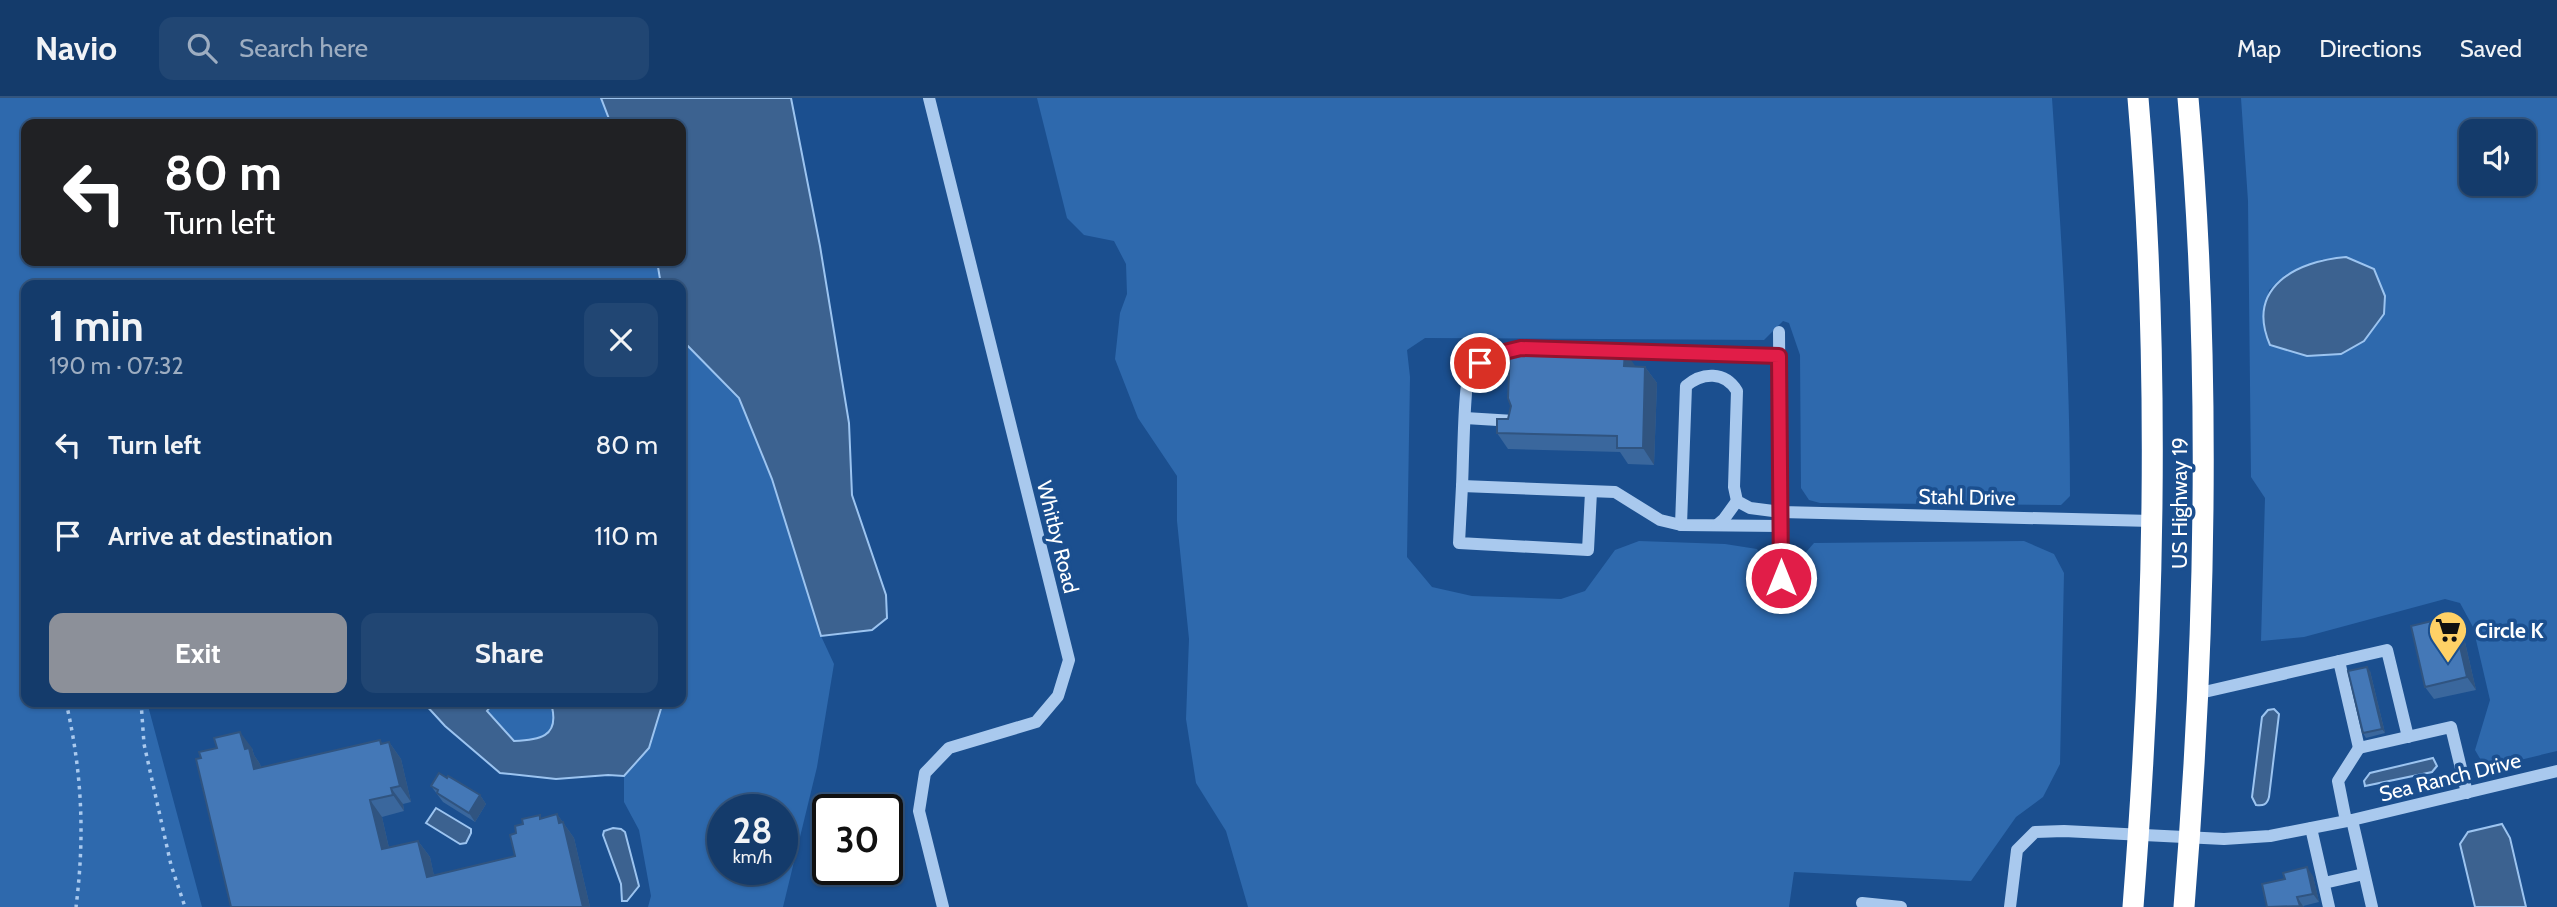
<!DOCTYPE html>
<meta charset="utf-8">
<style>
:root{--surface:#143b6b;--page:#214673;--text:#f1f3f6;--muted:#9dadc1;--line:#33557e;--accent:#8c9099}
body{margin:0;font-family:Cabin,sans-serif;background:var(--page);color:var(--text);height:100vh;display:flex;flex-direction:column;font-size:26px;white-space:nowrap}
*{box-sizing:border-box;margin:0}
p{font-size:23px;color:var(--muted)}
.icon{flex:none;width:38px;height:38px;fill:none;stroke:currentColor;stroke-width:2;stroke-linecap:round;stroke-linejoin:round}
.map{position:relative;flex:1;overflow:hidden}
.drawer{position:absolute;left:21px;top:182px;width:665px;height:427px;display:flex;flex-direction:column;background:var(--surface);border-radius:14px;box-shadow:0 2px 5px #0004,0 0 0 2px var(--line)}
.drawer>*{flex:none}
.top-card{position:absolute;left:21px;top:21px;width:665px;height:147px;border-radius:14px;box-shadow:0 2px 5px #0004,0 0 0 2px var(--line);background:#202124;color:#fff;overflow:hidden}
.buttons{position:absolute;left:2459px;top:21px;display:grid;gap:14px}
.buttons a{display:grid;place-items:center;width:77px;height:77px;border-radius:14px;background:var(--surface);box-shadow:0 2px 5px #0004,0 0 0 2px var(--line);font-size:35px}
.speed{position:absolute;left:707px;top:696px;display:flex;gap:14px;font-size:35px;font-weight:700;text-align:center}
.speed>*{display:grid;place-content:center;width:91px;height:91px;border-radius:50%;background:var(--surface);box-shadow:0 2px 5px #0004,0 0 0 2px var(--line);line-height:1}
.speed small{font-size:18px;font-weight:400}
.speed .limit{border:4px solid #111;border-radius:10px;background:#fff;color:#111}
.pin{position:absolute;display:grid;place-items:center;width:60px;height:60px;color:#fff;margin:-30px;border:4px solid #fff;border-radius:50%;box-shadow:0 2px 7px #0007}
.me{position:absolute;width:77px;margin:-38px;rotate:0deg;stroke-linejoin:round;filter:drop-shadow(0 0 5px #0008)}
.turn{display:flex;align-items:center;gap:24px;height:147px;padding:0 28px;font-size:32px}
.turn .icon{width:91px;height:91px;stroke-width:2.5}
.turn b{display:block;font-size:49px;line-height:60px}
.round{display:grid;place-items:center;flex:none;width:74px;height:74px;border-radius:14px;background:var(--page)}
.overview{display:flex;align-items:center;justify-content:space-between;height:119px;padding:0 28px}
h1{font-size:42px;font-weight:800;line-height:52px}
.action{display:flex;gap:14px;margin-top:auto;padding:14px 28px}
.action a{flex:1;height:80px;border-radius:14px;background:var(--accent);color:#fff;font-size:28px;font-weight:800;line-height:80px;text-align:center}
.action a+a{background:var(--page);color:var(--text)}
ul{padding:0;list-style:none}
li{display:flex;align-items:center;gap:21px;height:91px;padding:0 28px}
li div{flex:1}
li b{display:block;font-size:26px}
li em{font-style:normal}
header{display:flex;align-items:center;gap:42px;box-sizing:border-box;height:98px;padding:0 35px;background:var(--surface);border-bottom:2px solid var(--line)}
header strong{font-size:33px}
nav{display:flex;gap:38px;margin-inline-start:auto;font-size:24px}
.search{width:490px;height:63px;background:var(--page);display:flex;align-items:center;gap:18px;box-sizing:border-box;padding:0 24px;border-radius:14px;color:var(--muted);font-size:26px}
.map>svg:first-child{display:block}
</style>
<header>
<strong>Navio</strong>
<div class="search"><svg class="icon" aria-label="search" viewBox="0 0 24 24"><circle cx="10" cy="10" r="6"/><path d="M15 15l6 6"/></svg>Search here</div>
<nav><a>Map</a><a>Directions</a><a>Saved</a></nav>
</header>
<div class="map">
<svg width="2557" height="809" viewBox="0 0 2557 809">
<rect width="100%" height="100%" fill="#1b4f8f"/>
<!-- green -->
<g fill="#2e69ad" fill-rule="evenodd">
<polygon points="0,0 601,0 611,26 26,26 26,163 657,163 661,187 26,187 26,604 147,604 202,809 0,809"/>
<path d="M1037 0H2052C2061 133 2070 265 2070 398L2061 407 1820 405 1809 402 1801 390 1800 257 1789 225 1783 223 1764 242 1425 240 1407 252 1410 279 1407 459 1432 489 1472 498 1561 501 1585 493 1615 452 1639 443 1725 446 1757 451 1765 465 1800 461 1814 445 2024 443 2054 456 2064 475 2060 666 2043 699 2016 719 1971 783 1794 774 1789 809H1248L1226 733 1196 685 1186 621 1189 541 1177 423V378L1138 320 1115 261 1120 215 1127 196 1126 166 1114 143 1084 137 1067 120Z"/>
<path d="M2241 0H2557V653L2495 668 2482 664 2475 652 2490 602 2473 529 2460 505 2445 501 2304 539 2261 543 2265 400 2251 379 2248 103ZM2471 33H2524V86H2471ZM2323 161 2270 247 2265 235 2264 218 2269 192 2285 177Z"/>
<path d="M681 241 739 300 772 381 821 538 834 566 817 669 783 809H648L651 798 639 732 624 704V678C644 660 656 630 663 604H681ZM723 712H782V772H723Z"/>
<path d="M494 604H544L552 608C559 639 539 642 514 643L487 612Z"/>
</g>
<!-- water -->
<g fill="#3c6290" stroke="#9cc4f0" stroke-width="2">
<polygon points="601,0 791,0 820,148 849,325 852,397 886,497 887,520 872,532 821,538 772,381 739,300 681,241 681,187 661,187 657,163 681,163 681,26 611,26"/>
<path d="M2346 159 2374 171 2385 198 2384 216 2364 243 2341 256 2307 258 2270 247C2245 189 2297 163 2346 159Z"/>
<path d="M423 604H494L487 613 514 643C539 642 559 639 552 609L544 604H663L649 650 624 678 608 677 556 681 500 675 445 628Z"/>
<path d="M2274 611 2279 616 2269 699C2267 707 2263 708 2256 707L2252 699 2262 619 2268 612Z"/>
<polygon points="2433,660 2437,668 2432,674 2365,688 2364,683 2370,675"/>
<polygon points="436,710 471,731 471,735 466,745 460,746 426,725"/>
<polygon points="2502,726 2510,740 2526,809 2475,809 2460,746 2468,734"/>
<polygon points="613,730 621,731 625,734 639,788 627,803 622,803 621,786 603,737 604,733"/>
</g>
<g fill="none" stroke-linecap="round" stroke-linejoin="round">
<!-- path -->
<g stroke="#a9c9ee" stroke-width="3.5" stroke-dasharray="3.5 5" stroke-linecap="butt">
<path d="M66 604C82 674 85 737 76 809"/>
<polyline points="141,604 144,646 171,767 185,809"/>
</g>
<!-- minor -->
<g stroke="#a9c9ee" stroke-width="12">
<polyline points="929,0 1069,562 1058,598 1036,624 949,650 925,675 919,713 943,809"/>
<polyline points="1779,234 1781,480"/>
<path d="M1526 251C1505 250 1481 258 1469 278 1464 287 1463 370 1462 388L1615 394 1660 422 1681 427 1781 428"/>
<polyline points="1611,253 1779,258"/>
<polyline points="1465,320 1514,323"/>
<polyline points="1462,388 1459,445 1588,452 1591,394"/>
<path d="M1681 427 1686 288C1702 274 1725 273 1737 293L1734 389 1737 403 1750 410 1781 414 2152 423"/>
<polyline points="1717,427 1724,421 1737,403"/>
<polyline points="2339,563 2387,552 2408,639"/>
<polyline points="2200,595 2339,563 2359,650 2451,629 2467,695"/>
<polyline points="2352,722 2372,809"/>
<polyline points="2346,723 2338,683 2359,650"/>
<polyline points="2311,730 2329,809"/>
<polyline points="2324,785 2364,776"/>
<polyline points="1862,805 1901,809"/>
<polyline points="2010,809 2017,752 2035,734 2064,733 2224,741 2270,738 2352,722 2557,673"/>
</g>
<!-- highway -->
<g stroke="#fff" stroke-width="21">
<path d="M2133 809C2154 540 2161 269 2138 0"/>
<path d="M2184 809C2206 540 2212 270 2188 0"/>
</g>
</g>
<!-- wall -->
<g fill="#3a679d">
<polygon points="1636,269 1645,269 1657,285 1654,367 1628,366 1620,354 1508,351 1497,335 1508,321"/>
<polygon points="2453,518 2462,531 2476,592 2434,601 2425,589"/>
<polygon points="2370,573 2385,635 2366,640 2363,635"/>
<polygon points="380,642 382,646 389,644 401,661 411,704 403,706 404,713 382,719 389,750 418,743 430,759 434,778 515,758 516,735 523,726 557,716 574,740 590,809 231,809 252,650 254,657 260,666 261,670"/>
<polygon points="447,680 480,697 486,706 475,724 443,704 431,688"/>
<polygon points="2313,778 2319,804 2303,808 2304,809 2267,809"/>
</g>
<!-- shaded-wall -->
<g fill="#305480">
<polygon points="1625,253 1636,269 1624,268"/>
<polygon points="1645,269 1657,285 1654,367 1643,350"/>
<polygon points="2453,518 2462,531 2476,592 2467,579"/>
<polygon points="2367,569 2370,573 2385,635 2382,631"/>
<polygon points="240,634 252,650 254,657 260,666 265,688 254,671 245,651"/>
<polygon points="389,644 401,661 411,704 400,688"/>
<polygon points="391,690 403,706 404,713 393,697"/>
<polygon points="480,697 486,706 475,724 469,715"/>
<polygon points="370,702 382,719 393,768 382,751"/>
<polygon points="557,716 574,740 590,809 583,809"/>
<polygon points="418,743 430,759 438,796 427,779"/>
<polygon points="2307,769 2313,778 2319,804 2313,796"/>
<polygon points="2297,799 2303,808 2304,809 2300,809"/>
</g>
<!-- building -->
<g fill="#4478b7" stroke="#305480" stroke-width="2">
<polygon points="1510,249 1625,253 1624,268 1645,269 1643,350 1617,350 1617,338 1497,335 1497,321 1508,321 1511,308 1508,300"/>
<polygon points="2453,518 2467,579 2425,589 2411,528"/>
<polygon points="2367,569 2382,631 2363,635 2348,573"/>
<polygon points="240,634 245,651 249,650 254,671 380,642 381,646 389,644 400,688 391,690 393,697 370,702 382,751 418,743 427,779 515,758 510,737 516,735 515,728 523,726 522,721 540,717 540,721 557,716 559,725 563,724 583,809 231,809 196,661 201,660 199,654 217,650 214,640"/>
<polygon points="439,675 447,680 448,678 480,697 469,715 437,695 438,692 431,688"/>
<polygon points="2307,769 2313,796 2297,799 2300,808 2267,809 2262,786 2285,781 2283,775"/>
</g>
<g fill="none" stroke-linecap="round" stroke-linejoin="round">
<!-- route casing -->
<g stroke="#92132f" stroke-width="18">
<polyline id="route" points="1480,265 1492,257 1521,250 1779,258 1781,480"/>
</g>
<!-- route -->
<use href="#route" stroke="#e11d48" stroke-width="12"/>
</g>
<!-- icons -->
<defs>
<g id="supermarket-pin" transform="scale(2.0125)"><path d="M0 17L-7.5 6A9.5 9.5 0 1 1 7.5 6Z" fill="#ffd166" stroke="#1b4f8f"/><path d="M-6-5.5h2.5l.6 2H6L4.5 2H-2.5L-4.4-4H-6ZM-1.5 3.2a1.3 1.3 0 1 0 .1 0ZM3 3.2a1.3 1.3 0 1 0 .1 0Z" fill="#111"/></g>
</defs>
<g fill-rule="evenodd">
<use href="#supermarket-pin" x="2448" y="532"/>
</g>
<g text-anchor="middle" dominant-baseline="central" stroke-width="7" stroke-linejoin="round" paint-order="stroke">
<!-- street labels -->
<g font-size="21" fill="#fff" stroke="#1b4f8f">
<text transform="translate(1967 399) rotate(1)">Stahl Drive</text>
<text transform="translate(2179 405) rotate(-90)">US Highway 19</text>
<text transform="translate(1058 439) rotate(76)">Whitby Road</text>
<text transform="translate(2450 679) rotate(-14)">Sea Ranch Drive</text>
</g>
<!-- poi labels -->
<g font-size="21" font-weight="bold" fill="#fff" stroke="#1b4f8f" text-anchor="start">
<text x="2475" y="532">Circle K</text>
</g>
</g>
</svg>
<div class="buttons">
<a><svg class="icon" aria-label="sound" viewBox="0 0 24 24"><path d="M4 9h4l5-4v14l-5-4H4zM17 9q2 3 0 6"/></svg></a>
</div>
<div class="speed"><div>28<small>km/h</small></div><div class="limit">30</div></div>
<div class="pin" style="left:1480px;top:265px;background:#d93025"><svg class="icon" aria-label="arrive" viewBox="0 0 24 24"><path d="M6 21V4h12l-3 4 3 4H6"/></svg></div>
<svg class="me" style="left:1781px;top:480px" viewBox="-20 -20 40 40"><circle r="17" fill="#e11d48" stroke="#fff" stroke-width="3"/><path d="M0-11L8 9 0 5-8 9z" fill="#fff"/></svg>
<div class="top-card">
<div class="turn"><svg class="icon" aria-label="left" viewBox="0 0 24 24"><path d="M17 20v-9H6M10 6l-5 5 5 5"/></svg><div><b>80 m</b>Turn left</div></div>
</div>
<section class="drawer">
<div class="overview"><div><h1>1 min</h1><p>190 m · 07:32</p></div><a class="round"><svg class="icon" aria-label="close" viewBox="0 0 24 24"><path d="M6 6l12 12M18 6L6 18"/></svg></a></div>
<ul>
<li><svg class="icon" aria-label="left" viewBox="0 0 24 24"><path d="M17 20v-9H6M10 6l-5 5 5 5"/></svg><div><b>Turn left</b></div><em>80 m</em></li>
<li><svg class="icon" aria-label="arrive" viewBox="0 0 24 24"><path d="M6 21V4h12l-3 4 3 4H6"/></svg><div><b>Arrive at destination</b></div><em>110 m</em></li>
</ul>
<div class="action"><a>Exit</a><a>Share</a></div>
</section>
</div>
